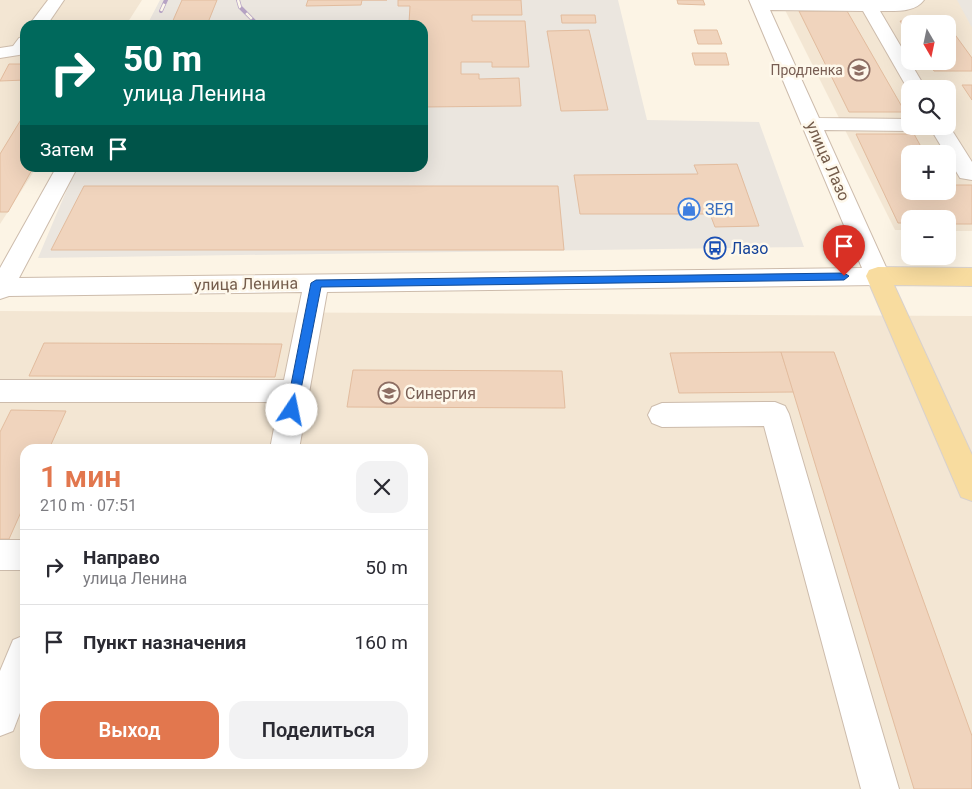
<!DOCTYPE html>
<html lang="ru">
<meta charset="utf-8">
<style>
:root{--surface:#fff;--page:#f2f2f3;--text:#2b2b33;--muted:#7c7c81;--line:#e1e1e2;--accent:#e2774e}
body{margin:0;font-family:Roboto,sans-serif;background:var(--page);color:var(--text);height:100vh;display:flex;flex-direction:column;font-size:19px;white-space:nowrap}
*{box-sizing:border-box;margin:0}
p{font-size:16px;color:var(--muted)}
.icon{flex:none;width:28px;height:28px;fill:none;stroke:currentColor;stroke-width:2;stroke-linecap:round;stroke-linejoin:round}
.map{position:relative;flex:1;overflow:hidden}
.drawer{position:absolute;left:20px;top:444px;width:408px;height:325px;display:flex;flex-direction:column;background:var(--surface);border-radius:15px;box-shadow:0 5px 20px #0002}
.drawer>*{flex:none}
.banner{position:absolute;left:20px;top:20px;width:408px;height:152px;border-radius:15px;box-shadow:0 5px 20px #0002;background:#00695c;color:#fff;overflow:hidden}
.needle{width:32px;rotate:171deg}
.buttons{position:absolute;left:901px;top:15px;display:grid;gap:10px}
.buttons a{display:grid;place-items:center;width:55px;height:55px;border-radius:10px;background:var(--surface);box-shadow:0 5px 20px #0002;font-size:25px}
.pin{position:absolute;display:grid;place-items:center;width:42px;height:42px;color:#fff;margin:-51px -21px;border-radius:50% 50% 50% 0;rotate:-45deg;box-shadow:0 0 5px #0007}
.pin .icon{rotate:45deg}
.me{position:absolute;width:55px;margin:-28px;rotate:11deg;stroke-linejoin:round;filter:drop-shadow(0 0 4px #0008)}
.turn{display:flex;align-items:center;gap:18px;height:105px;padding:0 20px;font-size:22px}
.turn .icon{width:65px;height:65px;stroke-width:2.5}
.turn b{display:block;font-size:35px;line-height:42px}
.then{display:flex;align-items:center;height:48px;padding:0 20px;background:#0003;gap:10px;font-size:19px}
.round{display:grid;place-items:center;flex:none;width:52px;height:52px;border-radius:15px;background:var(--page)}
.headline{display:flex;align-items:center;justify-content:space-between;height:85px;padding:0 20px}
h1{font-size:30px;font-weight:600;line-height:38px;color:var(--accent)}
.button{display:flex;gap:10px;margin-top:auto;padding:10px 20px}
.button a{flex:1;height:58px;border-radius:15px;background:var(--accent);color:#fff;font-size:20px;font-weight:600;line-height:58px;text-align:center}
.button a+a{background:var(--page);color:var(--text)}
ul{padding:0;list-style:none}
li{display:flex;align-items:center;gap:15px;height:75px;padding:0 20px;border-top:1px solid var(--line)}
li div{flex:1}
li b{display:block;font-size:19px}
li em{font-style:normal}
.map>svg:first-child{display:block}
</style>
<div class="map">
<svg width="972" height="789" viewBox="0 0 972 789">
<rect width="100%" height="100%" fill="#fcf4e5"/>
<!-- residential -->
<g fill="#f3e6d3" fill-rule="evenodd">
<polygon points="0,0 142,0 126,25 25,25 25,168 36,168 0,224"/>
<path d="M780 0H972V231H948V219H910V230H895ZM910 24H948V61H910ZM910 89H948V126H910ZM910 154H948V191H910Z"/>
<path d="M0 311 972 316V789H0ZM25 449H422V764H25Z"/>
</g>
<!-- industrial -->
<g fill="#ebe6df">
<polygon points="160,0 618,0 647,120 759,122 804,247 38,258 76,168 422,168 422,25 147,25"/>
<polygon points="957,0 972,0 972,27 971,26"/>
</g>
<!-- building -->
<g fill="#f0d4bd" stroke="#e2bc9e">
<polygon points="182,0 217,0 207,25 171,25"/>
<polygon points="308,0 387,0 362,0 361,5 306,6"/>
<polygon points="398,0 521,0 522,15 472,15 472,21 525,21 529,67 492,67 492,62 461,62 461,74 479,74 479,79 519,78 521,106 422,107 422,25 386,25 387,23 409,23 410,6 398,6"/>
<polygon points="677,0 703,0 705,5 678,4"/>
<polygon points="799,11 847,11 905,112 849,112"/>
<polygon points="561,15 595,15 596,23 562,23"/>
<polygon points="900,21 944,21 946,24 910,24 910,36"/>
<polygon points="948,25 972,58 972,71 934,71 927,61 948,61"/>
<polygon points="589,30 608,110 561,111 547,31"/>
<polygon points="694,30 717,30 722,44 698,44"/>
<polygon points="692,53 726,53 729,65 695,65"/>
<polygon points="9,64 25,64 25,80 0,81"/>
<polygon points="962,85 972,85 972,100"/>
<polygon points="25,113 25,168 33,168 8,212 0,212 0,154"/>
<polygon points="856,134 914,134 925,154 910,154 910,191 948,191 948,185 972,185 972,224 948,224 948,219 910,219 910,223 898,223"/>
<polygon points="737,164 759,226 715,227 710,214 580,214 574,175 698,174 694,165"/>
<polygon points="84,186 558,186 564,250 51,250"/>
<polygon points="44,343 282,344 275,377 29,376"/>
<polygon points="781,352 794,392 679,393 670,353"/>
<polygon points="781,352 834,352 972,736 972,789 914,789"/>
<polygon points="353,370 562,371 565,408 347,407"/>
<polygon points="11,410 66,411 49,449 25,449 25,503 9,539 0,539 0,432"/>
</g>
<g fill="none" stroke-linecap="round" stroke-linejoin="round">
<!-- minor casing -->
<g stroke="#cdbcac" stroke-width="2">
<g id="minor">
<polygon points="48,0 64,0 47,25 29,25"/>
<path d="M749 0H924C915 13 893 11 880 11L926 89H910V93L863 11 770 10 819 118 910 119V126H919L917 129 910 131 824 130 890 276 887 282 878 285 327 292 299 449H270L279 402H0V380H284L302 292 9 296 0 299V268L56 168H77L19 278 862 268Z"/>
<polygon points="25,37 25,54 0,58 0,48 13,46 19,38"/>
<polygon points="948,124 972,162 972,180 960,178 929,126 948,126"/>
<polygon points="775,402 785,406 789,414 899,789 861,789 764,426 662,427 652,423 648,415 652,407 662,403"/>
<rect x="0" y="540" width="25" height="30"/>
<polygon points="25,635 25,700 13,731 0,736 0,671 13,640"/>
</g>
</g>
<!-- major casing -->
<g stroke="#d8d1cd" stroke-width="2">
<polygon id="major" points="878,267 972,268 972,286 894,285 972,455 972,501 961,497 866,276 869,270"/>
</g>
<!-- minor -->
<use href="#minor" fill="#fff" fill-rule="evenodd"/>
<!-- major -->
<use href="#major" fill="#f8dc9f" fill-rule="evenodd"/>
<!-- rail casing -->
<g stroke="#b7a4c5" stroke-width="4">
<g id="rail">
<polyline points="238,0 240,7 258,25"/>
<polyline points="161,11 166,0"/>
</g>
</g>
<!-- rail -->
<use href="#rail" stroke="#fef8eb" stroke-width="2.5" stroke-dasharray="8" stroke-linecap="butt"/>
</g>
<!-- route -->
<polygon fill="#1a73e8" stroke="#114b97" points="844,273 849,276 844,280 321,287 297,410 296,414 288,414 286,410 311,283 316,280"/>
<!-- icons -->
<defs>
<g id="school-ring" transform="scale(1.125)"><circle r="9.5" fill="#fef8eb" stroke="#8d6e63" stroke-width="1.5"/><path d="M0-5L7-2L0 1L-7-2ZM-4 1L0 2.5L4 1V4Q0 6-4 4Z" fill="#8d6e63"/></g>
<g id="shop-ring" transform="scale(1.125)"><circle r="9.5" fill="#fef8eb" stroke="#3f7fe0" stroke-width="1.5"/><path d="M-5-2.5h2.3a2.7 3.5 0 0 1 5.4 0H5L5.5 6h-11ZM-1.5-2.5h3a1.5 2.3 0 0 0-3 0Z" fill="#3f7fe0"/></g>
<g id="bus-ring" transform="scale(1.125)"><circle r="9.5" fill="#fef8eb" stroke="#1a4fb4" stroke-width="1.5"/><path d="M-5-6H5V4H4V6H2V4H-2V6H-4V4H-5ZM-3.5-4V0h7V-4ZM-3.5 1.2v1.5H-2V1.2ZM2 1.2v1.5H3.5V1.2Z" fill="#1a4fb4"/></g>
<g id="university-ring" transform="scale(1.125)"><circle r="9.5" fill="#fef8eb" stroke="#8d6e63" stroke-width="1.5"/><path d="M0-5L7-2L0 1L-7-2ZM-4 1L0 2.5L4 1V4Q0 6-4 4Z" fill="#8d6e63"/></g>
</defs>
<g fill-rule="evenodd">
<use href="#school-ring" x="859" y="70"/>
<use href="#shop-ring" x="689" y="209"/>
<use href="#bus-ring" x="715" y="248"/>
<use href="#university-ring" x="389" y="393"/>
</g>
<g text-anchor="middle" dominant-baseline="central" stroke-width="5" stroke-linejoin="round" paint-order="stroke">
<!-- far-education labels -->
<g font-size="14" fill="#785e54" stroke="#fef8eb" text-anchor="end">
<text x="843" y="70">Продленка</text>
</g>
<!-- street labels -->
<g font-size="16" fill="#745c4b" stroke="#fef8eb">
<text transform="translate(828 161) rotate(66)">улица Лазо</text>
<text transform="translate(246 284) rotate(-1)">улица Ленина</text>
</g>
<!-- shop labels -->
<g font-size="16" fill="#366cbe" stroke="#fef8eb" text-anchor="start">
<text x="705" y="209">ЗЕЯ</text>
</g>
<!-- transit labels -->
<g font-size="16" fill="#164399" stroke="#fef8eb" text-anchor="start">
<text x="731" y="248">Лазо</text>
</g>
<!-- education labels -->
<g font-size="16" fill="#785e54" stroke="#fef8eb" text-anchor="start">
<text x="405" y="393">Синергия</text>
</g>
</g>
</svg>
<div class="buttons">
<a><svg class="needle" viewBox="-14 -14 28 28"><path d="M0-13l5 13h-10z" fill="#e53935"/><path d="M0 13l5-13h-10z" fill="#7c7c81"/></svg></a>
<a><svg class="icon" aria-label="search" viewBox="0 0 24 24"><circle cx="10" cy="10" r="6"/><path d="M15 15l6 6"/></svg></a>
<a>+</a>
<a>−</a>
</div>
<div class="pin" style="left:844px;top:276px;background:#d93025"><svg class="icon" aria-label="arrive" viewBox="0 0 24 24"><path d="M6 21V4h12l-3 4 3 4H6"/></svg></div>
<svg class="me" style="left:292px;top:410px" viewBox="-20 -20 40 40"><circle r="19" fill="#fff"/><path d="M0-13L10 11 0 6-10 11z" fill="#1a73e8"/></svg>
<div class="banner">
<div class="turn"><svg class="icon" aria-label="right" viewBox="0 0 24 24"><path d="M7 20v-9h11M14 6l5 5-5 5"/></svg><div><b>50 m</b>улица Ленина</div></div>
<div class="then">Затем<svg class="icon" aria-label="arrive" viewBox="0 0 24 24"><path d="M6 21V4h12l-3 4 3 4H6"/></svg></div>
</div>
<section class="drawer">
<div class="headline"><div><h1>1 мин</h1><p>210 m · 07:51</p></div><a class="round"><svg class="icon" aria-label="close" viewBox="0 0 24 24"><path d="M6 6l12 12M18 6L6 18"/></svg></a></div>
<ul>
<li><svg class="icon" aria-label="right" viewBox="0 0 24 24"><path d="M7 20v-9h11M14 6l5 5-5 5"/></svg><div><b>Направо</b><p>улица Ленина</p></div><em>50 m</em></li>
<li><svg class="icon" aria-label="arrive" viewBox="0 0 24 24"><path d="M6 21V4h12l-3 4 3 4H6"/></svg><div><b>Пункт назначения</b></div><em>160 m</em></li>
</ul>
<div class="button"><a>Выход</a><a>Поделиться</a></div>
</section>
</div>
